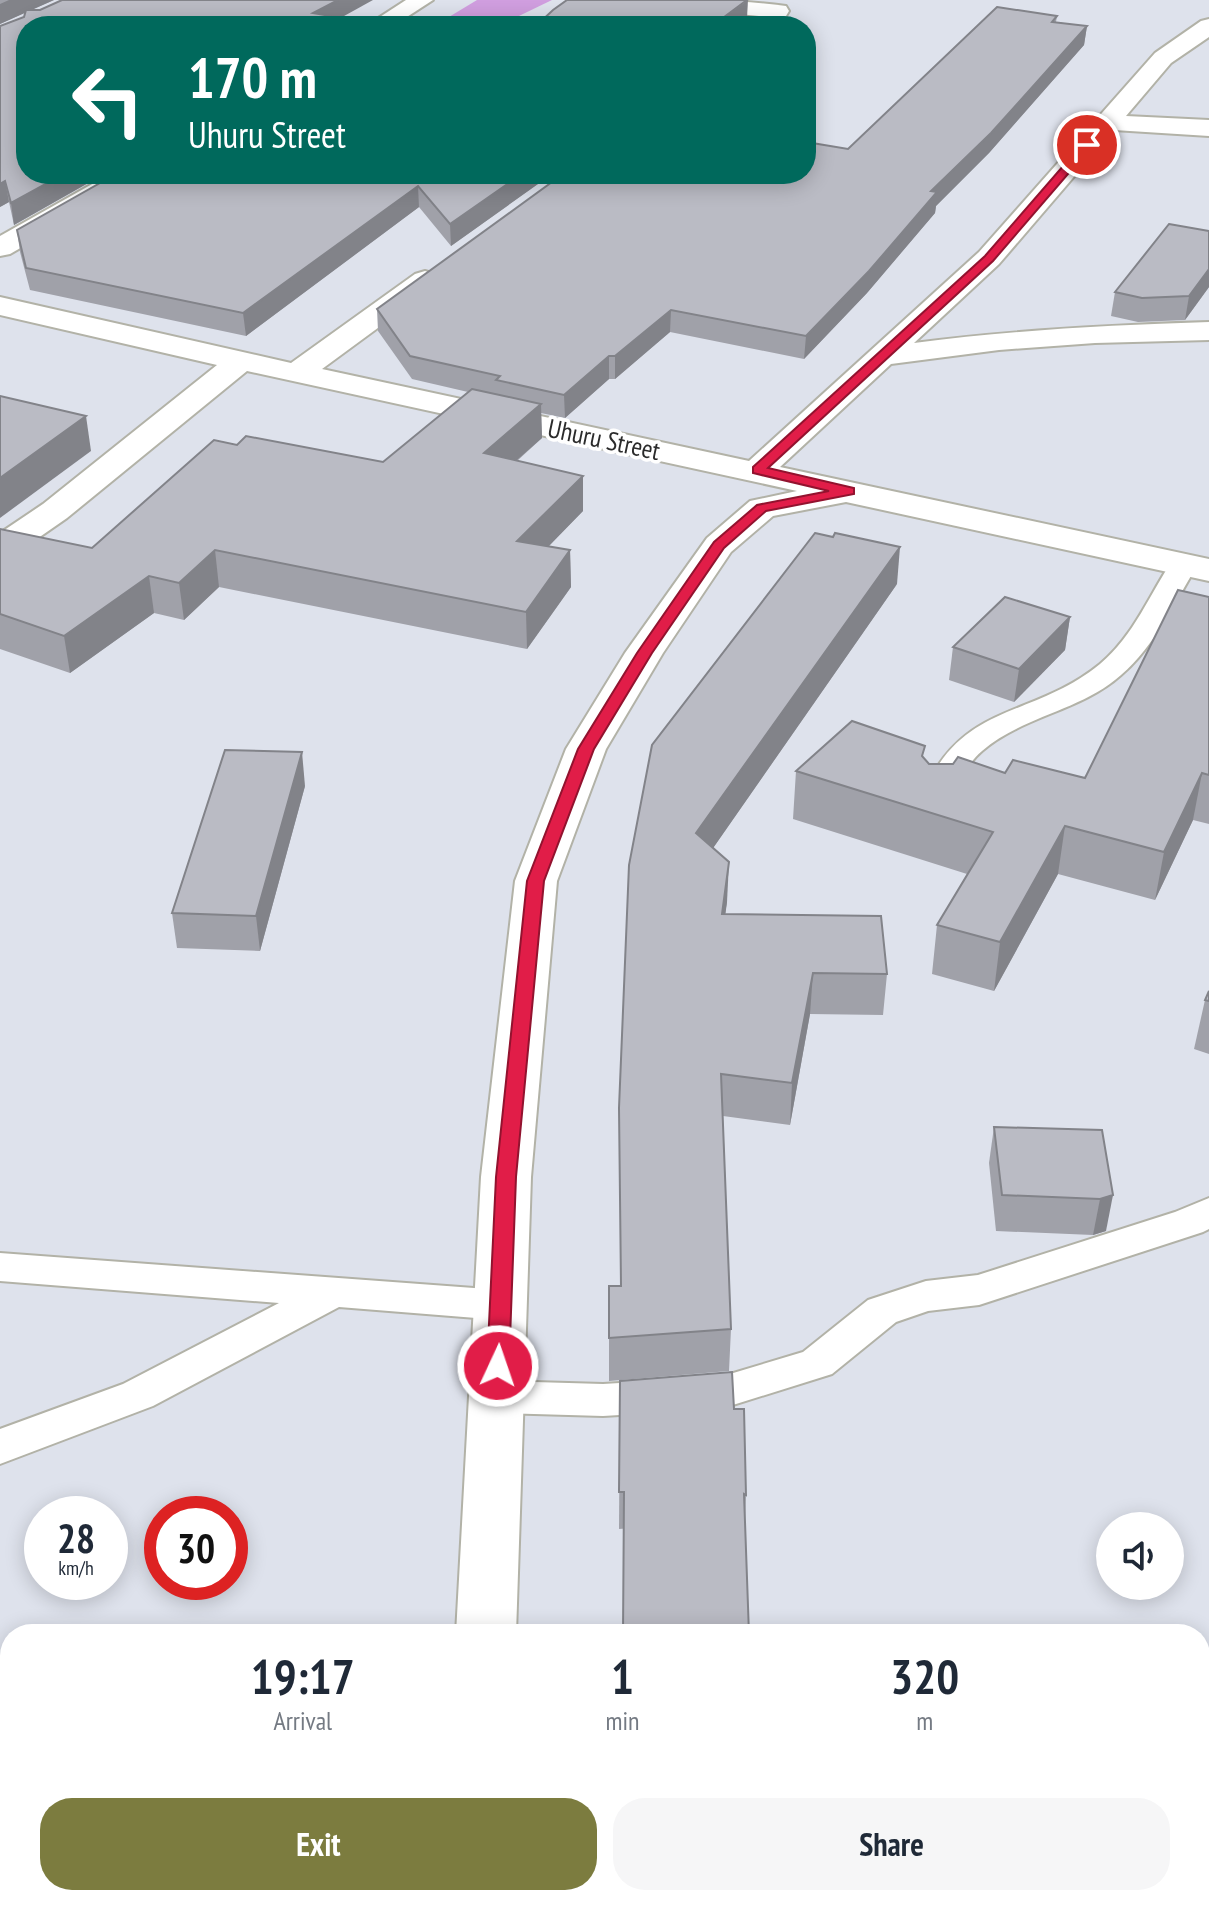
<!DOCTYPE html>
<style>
:root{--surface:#fff;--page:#f6f6f7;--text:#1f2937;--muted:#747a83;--accent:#7c7c3f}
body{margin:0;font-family:"PT Sans Narrow",sans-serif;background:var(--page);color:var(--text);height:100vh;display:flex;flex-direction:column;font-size:30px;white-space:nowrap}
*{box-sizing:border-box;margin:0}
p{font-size:26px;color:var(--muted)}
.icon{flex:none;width:44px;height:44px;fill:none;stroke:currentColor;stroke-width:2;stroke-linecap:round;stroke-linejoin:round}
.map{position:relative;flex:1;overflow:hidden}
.side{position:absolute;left:0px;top:1624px;width:1210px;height:282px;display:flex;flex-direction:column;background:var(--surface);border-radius:32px 32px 0 0;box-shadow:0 4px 20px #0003}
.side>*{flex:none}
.hud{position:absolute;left:16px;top:16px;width:800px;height:168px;border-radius:32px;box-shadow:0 4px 20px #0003;background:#00695c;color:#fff;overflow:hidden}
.buttons{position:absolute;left:1096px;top:1512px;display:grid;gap:16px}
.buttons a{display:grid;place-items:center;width:88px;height:88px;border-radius:50%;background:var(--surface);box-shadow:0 4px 20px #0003;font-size:40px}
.speed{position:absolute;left:24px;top:1496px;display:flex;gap:16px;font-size:40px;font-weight:700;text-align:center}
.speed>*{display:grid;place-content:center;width:104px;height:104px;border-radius:50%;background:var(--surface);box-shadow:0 4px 20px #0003;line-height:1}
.speed small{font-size:20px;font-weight:400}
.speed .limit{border:12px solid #d22;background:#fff;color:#111}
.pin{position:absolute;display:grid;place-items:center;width:68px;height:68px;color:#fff;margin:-34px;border:4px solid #fff;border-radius:50%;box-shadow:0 2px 8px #0007}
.me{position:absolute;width:88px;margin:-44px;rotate:3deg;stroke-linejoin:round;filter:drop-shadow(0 0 6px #0008)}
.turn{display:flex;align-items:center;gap:28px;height:168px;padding:0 40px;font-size:36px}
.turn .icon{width:104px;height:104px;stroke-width:2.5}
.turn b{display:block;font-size:56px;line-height:68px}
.eta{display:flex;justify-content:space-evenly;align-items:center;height:136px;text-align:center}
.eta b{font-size:48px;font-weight:600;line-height:56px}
.cta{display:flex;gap:16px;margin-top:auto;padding:16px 40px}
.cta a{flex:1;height:92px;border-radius:32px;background:var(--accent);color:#fff;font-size:32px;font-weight:600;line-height:92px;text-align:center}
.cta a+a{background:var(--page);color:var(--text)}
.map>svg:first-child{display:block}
</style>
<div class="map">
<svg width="1209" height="1905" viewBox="0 0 1209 1905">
<rect width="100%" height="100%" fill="#dee2ec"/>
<!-- green -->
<polygon fill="#d09edf" points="477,0 552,0 498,26 434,26"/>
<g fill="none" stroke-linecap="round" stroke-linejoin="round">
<!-- service casing -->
<g stroke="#b2b2a7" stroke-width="4">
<g id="service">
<path d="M1184 556 1194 558 1198 564C1175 602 1155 646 1121 675 1081 711 1022 716 982 751 963 767 960 788 947 808L936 810 925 808 920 801C959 700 1030 721 1100 664 1134 636 1150 593 1174 558Z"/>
<polygon points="1209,1198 1209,1229 1203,1232 979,1305 928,1311 896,1322 832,1374 720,1409 603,1416 497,1413 482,1408 476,1397 482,1386 497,1381 603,1384 720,1377 803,1352 868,1300 926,1281 978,1275 1175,1212"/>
<polygon points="0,1253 501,1290 515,1294 521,1305 515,1316 501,1320 339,1307 153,1406 0,1464 0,1429 123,1384 279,1303 0,1281"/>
</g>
</g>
<!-- minor casing -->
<g stroke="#b2b2a7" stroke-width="4">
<g id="minor">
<polygon points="406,0 433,0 393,26 366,26"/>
<path d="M656 0C698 0 744 0 786 6L789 11 786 16 778 18 667 7Z"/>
<path d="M1209 19V37L1171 63 1126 116 1209 120V136L1114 130 999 264 914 343C1013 330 1110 325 1209 322V340L1095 343 999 350 891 364 780 467 1209 559V581L846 502 773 516 731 552 663 653 606 749 557 881 531 1177 516 1634H456L481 1177 515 881 566 749 625 653 707 538 750 501 797 491 247 371 67 518 18 552 0 554V533L43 504 217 365 0 315V297L291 363 415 274 425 271 435 274 439 280 435 286 322 369 749 461 979 252 1155 53 1201 21Z"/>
<polygon points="110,174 142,174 138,180 10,254 0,256 0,236"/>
<polygon points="438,1896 504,1896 503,1905 437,1905"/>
</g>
</g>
<!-- service -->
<use href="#service" fill="#fff" fill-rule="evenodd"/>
<!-- minor -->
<use href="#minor" fill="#fff" fill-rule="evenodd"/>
</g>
<!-- wall -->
<g fill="#a0a1a9">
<polygon points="0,0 54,0 31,10 26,174 104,174 14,225 9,202 0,207 26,12 0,24"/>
<polygon points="1057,16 1056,22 1087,26 1084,45 989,153 936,206 935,213 867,293 804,359 670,332 615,379 609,379 565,418 541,413 542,438 517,461 583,511 548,546 570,550 571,587 527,649 219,587 184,620 154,613 70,673 0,649 0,529 92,548 237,445 383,462 468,392 412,379 378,331 377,309 806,174 848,149"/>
<polygon points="116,174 552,174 451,246 419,207 246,336 30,290 20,252 17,230"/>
<polygon points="1209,231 1209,287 1185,320 1138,322 1111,316 1115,292"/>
<polygon points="897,584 713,848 727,902 725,914 887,974 883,1015 810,1014 790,1125 723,1116 731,1329 729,1371 609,1381 609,1286 620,1286 629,865"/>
<polygon points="1209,597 1209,824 1193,820 1155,900 1058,874 994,991 932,974 937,925 967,874 793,819 796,771 924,758 929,764 1005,773 1085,778"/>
<polygon points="1070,617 1065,650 1014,702 949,680 953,647"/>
<polygon points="305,786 260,951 177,948 172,913"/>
<polygon points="1209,991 1209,1054 1194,1049 1205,1000"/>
<polygon points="994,1127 1102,1130 1106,1231 1093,1235 996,1231 989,1163"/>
<polygon points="620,1381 734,1409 746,1495 745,1519 619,1529"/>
</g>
<!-- shaded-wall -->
<g fill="#828389">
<polygon points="9,0 54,0 0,24 0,4"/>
<polygon points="338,0 373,0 326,26 313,13"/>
<polygon points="748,0 747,18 737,26 712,26"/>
<polygon points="1087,26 1084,45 989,153 936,206 935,213 867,293 804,359 806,336 931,191"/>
<polygon points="64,174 104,174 14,225 11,203"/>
<polygon points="522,174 552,174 451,246 450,224"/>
<polygon points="5,181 9,202 0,207 0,184"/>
<polygon points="418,186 419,207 246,336 243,313"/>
<polygon points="1209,269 1209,287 1185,320 1189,296"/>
<polygon points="671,310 670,332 615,379 615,356"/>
<polygon points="609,356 609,379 565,418 564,395"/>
<polygon points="541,404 542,438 485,488 484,453"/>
<polygon points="86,416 91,451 0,518 0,478"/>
<polygon points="583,476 583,511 518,578 517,541"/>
<polygon points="900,547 897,584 695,874 696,833"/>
<polygon points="215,550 219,587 184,620 179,583"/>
<polygon points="570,550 571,587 527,649 526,612"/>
<polygon points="149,576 154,613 70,673 64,636"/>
<polygon points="1070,617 1065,650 1014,702 1019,669"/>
<polygon points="302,752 305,786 260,951 256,916"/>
<polygon points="1202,773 1193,820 1155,900 1164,852"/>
<polygon points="1065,826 1058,874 994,991 1000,942"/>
<polygon points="729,862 727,902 720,955 722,914"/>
<polygon points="813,973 810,1014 790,1125 792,1083"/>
<polygon points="1113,1195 1106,1231 1093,1235 1100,1199"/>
</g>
<!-- building -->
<g fill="#babbc4" stroke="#828389" stroke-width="2">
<polygon points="62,0 338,0 313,13 389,26 26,26 26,174 64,174 11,203 5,181 0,184 0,26 24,17 26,10 40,10"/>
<polygon points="567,0 747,0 712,26 536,26 553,10"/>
<polygon points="997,7 1057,16 1052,22 1087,26 991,133 931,191 937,192 869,271 806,336 671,310 615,356 609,356 564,395 496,380 500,376 410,356 377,309 563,174 806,174 806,142 848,149"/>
<polygon points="116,174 522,174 450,224 418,186 243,313 26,268 17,230"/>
<polygon points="1169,224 1209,231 1209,269 1189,296 1142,298 1115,292"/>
<polygon points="472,389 541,404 484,453 583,476 517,541 570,550 526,612 215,550 179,583 149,576 64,636 0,614 0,529 92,548 214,440 237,445 246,436 383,462"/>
<polygon points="0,396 86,416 0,478"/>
<polygon points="815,533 833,537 835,533 900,547 696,833 729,862 722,914 881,916 887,974 813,973 792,1083 721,1074 731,1329 609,1338 609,1286 621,1286 619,1108 629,865 652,745"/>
<polygon points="1178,590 1209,597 1209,775 1202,773 1164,852 1065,826 1000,942 937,925 993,832 796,771 852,721 925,746 922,756 929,764 953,764 958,757 1005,773 1013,760 1085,778"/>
<polygon points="1005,597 1070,617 1019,669 953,647"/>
<polygon points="225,750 302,752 256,916 172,913"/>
<polygon points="1209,991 1209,1001 1205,1000"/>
<polygon points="994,1127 1102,1130 1113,1195 1100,1199 1002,1195"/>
<polygon points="732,1372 734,1409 744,1409 746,1495 744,1494 749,1634 623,1634 624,1492 619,1492 620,1381"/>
<polygon points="617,1896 762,1896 763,1905 617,1905"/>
</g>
<!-- route -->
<polygon fill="#e11d48" stroke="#92132f" stroke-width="2" points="1084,142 1093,145 993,261 768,468 854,488 854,494 766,511 724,548 652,653 594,749 544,881 516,1177 509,1366 506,1372 498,1375 491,1372 487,1366 496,1177 527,881 578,749 637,653 714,542 757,505 829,491 753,473 753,467 985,256"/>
<g text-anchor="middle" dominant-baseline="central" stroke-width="7" stroke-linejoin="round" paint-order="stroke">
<!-- far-street labels -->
<g font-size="26" fill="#2b2b2b" stroke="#fff">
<text transform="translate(604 439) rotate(12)">Uhuru Street</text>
</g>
</g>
</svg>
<div class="buttons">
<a><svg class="icon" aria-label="sound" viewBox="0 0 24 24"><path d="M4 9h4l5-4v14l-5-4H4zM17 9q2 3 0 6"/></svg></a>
</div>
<div class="speed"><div>28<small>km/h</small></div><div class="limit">30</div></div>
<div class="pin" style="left:1087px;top:145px;background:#d93025"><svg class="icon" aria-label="arrive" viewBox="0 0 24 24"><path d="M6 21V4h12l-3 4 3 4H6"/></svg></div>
<svg class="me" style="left:498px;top:1366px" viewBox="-20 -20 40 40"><circle r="17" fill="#e11d48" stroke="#fff" stroke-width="3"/><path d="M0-11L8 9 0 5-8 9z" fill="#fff"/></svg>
<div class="hud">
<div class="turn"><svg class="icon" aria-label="left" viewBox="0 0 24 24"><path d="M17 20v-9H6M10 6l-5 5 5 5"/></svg><div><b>170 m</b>Uhuru Street</div></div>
</div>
<section class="side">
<div class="eta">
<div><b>19:17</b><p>Arrival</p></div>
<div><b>1</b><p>min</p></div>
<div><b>320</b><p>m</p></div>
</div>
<div class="cta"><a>Exit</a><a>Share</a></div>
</section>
</div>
